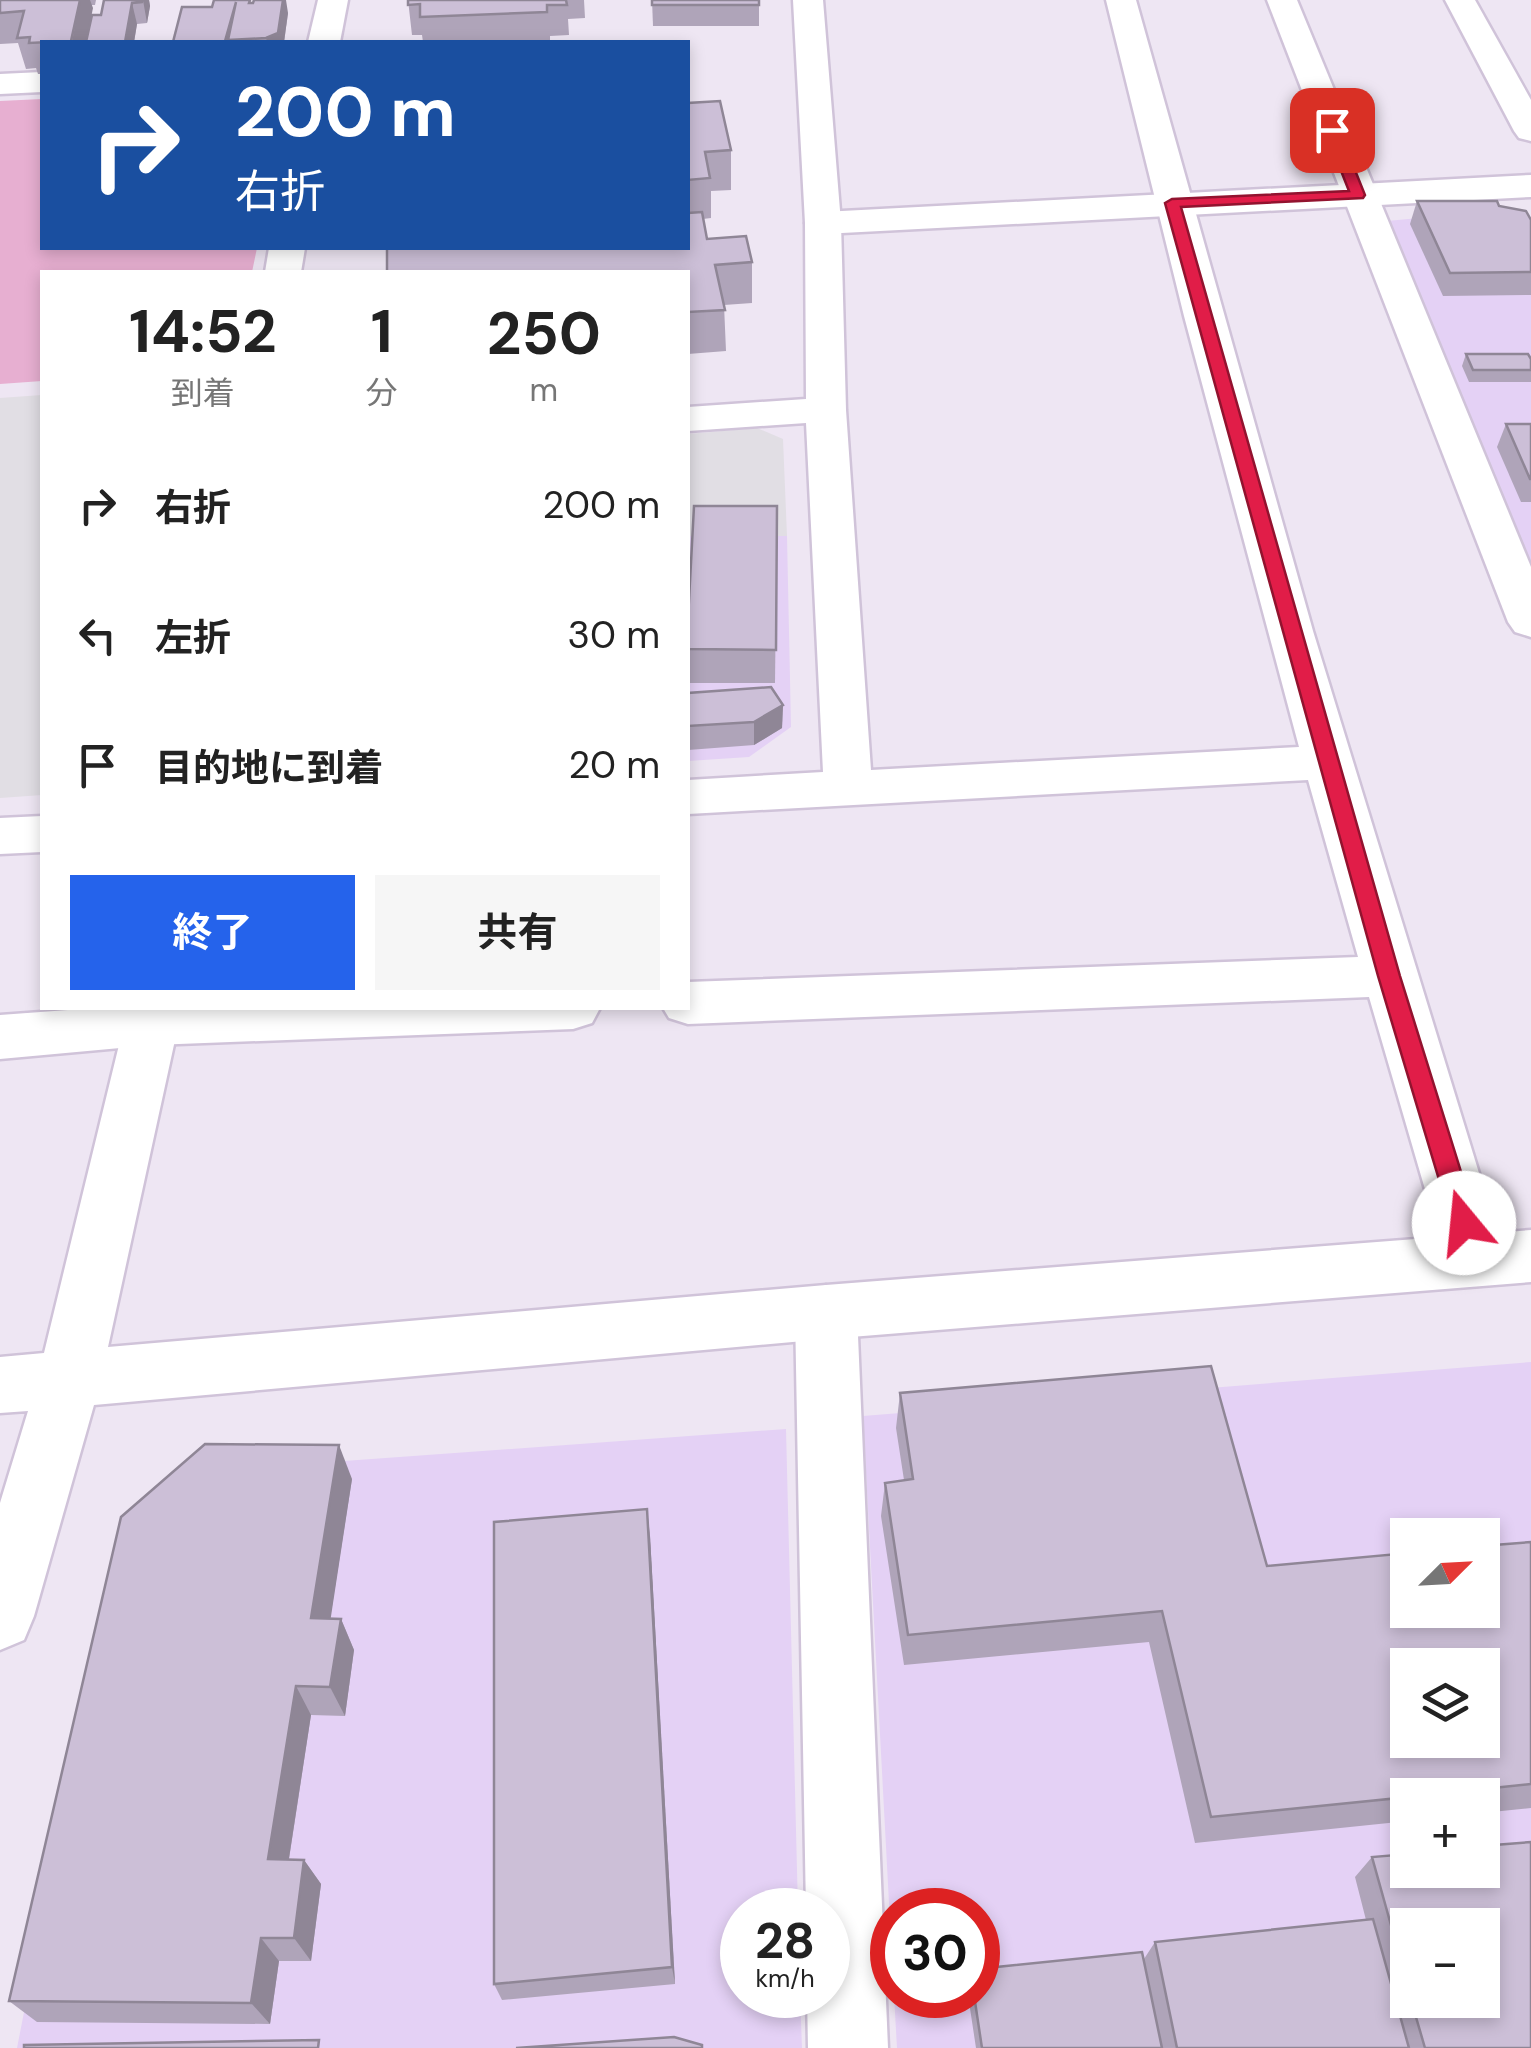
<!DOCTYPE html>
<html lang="ja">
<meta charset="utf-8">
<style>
:root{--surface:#fff;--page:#f6f6f6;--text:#222;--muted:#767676;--accent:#2563eb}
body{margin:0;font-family:"DM Sans","Noto Sans JP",sans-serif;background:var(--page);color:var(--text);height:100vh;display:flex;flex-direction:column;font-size:38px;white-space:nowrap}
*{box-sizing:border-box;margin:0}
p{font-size:32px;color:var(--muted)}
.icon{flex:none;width:55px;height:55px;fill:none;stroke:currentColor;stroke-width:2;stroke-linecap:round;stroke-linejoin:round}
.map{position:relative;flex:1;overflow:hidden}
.details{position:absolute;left:40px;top:270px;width:650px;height:740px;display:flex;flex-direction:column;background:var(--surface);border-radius:0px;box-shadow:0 5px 15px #0003}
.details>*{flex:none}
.top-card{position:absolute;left:40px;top:40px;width:650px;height:210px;border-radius:0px;box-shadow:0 5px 15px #0003;background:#1a4fa0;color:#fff;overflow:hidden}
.needle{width:65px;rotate:66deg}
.fabs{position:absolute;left:1390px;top:1518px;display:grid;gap:20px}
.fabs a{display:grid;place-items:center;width:110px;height:110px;border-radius:0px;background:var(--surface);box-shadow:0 5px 15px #0003;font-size:50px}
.speed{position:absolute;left:720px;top:1888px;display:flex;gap:20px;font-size:50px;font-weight:700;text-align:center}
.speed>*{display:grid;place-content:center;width:130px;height:130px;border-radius:50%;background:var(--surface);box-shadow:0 5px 15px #0003;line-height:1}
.speed small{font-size:25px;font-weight:400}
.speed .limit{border:15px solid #d22;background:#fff;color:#111}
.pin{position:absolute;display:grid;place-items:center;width:85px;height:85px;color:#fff;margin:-42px;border-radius:20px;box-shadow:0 5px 15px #0006}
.me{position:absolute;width:110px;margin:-55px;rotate:343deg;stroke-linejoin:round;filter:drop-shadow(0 0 8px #0008)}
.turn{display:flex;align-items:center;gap:35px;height:210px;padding:0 30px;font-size:45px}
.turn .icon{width:130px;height:130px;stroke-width:2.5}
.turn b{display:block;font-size:70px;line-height:85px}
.eta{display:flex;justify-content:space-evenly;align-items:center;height:170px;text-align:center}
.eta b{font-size:60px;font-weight:700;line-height:70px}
.cta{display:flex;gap:20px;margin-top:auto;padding:20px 30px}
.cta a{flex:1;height:115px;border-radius:0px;background:var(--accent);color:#fff;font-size:40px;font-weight:700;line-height:115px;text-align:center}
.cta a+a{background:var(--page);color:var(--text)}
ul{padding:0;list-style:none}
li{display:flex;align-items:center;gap:30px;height:130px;padding:0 30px}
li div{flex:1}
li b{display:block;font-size:38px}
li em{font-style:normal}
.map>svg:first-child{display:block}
</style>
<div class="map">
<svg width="1531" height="2048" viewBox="0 0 1531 2048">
<rect width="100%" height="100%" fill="#eee6f3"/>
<!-- commercial -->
<g fill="#e4d1f5" fill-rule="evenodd">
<polygon points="1494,211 1531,234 1531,568 1387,221"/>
<polygon points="688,536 787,536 791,727 749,757 688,761"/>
<path d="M1531 1362V2048H897L894 1995H978V1910H892V1959L863 1416ZM1408 1535H1482V1610H1408ZM1408 1665H1482V1740H1408ZM1408 1795H1482V1870H1408ZM1408 1925H1482V2000H1408Z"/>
<polygon points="786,1429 798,1910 742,1910 742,1995 800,1995 802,2048 17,2048 116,1544 207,1471"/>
</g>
<!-- green -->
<polygon fill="#e7afd1" points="42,99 42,248 257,248 252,272 42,272 42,381 0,384 0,101"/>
<!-- parking -->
<g fill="#e1dee4">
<polygon points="42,395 42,795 0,798 0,398"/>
<polygon points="757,428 783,439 787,536 688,536 688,434"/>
</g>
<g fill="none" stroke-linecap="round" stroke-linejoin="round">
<!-- minor casing -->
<g stroke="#d0c3d9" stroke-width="5">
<g id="minor">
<polygon points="793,0 823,0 841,223 846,410 871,770 1299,747 1184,316 1106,0 1136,0 1313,631 1505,1258 1496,1276 1475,1284 1454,1276 1445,1258 1369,997 688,1024 669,1018 663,1008 688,1008 688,982 1358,957 1308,780 688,814 688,780 823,772 806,423 688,431 688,407 806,399 805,223"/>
<polygon points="1267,0 1297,0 1531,567 1531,637 1515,632 1508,622"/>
<polygon points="42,72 42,92 0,94 0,74"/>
<polygon points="42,816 42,852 0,854 0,818"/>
<polygon points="95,1008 600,1008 592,1023 573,1029 153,1045 0,1059 0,1015"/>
<polygon points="826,1285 848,1293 857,1312 888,2048 808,2048 807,1995 828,1995 828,1910 806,1910 795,1312 804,1293"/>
</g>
</g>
<!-- tertiary casing -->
<g stroke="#d0c3d9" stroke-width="5">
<g id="tertiary">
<polygon points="318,0 348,0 340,42 308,42"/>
<polygon points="1445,0 1475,0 1531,100 1531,141 1519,138 1514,131"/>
<polygon points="1531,175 1531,197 823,234 810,231 805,223 810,215 823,212"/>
<polygon points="269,248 305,248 301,272 265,272"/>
<polygon points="128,1008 182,1008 108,1347 826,1285 1531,1230 1531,1282 826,1339 94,1405 34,1616 24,1640 0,1650 0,1503 28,1411 0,1413 0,1357 44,1353"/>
</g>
</g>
<!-- minor -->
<use href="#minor" fill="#fff" fill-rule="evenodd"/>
<!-- tertiary -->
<use href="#tertiary" fill="#fff" fill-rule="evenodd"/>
</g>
<!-- wall -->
<g fill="#afa4b9" fill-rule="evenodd">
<polygon points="0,0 96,0 95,5 92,5 86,42 42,42 42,74 38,74 36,68 26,69 18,43 0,44"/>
<polygon points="104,0 149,0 150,6 147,23 137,24 134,42 86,42 101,15"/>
<polygon points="408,0 584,0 585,18 568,19 569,35 550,36 550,42 423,42 422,35 412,35"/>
<polygon points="652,0 759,0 759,26 653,26"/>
<polygon points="288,13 284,42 173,42"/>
<polygon points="688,103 731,150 731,190 711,191 711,218 703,219 707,239 752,262 752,303 724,305 726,351 688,354"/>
<polygon points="1417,201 1499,206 1531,220 1531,295 1443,296 1410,224"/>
<polygon points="1466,354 1531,359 1531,382 1469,382 1462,366"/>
<polygon points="1506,424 1531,424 1531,502 1521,502 1497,447"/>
<polygon points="777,506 775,683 688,683 688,619"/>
<polygon points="688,693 783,705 782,728 754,745 688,750"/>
<polygon points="900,1393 1267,1566 1531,1542 1531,1808 1482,1813 1482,1795 1408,1795 1408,1821 1195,1843 1149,1642 904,1665 881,1516 885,1483 904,1480 896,1428"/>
<polygon points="352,1479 330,1619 341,1619 354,1650 345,1716 311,1715 289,1859 304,1860 321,1884 311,1961 279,1961 270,2024 37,2022 9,2001"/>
<polygon points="650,1536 675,1984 502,2000 494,1984"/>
<path d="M1372 1857 1531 2048H976L968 1995H978L1144 1959 1155 1942 1366 1920 1355 1877ZM1408 1925 1482 2000H1408Z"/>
</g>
<!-- shaded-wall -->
<g fill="#8f8696">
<polygon points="80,0 90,0 93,8 86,42 72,42"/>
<polygon points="143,0 149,0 150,6 147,23"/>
<polygon points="283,0 286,0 288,13 284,42 267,42 266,38"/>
<polygon points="132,3 137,24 134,42 125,42"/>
<polygon points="783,705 782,728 754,745 754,722"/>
<polygon points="339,1445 352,1479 326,1649 311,1618"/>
<polygon points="647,1509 650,1536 675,1984 672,1967"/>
<polygon points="341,1619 354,1650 345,1716 330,1687"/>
<polygon points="296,1686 311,1715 285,1884 268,1859"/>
<polygon points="304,1860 321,1884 311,1961 294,1938"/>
<polygon points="261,1938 279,1961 270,2024 251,2003"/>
</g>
<!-- building -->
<g fill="#ccbfd7" stroke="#8f8696" stroke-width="2.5" fill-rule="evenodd">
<polygon points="0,0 80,0 71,41 29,43 30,37 17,38 24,11 0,13"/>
<polygon points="104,0 143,0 142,2 132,3 125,42 86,42 92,15 101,15"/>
<polygon points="214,0 250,0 249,3 253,3 254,0 283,0 278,33 266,38 228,40 236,2 225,41 173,42 182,7 212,7"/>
<polygon points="408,0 566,0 567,5 547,5 547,12 420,17 420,4 408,5"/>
<rect x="652" y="0" width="107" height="5"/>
<polygon points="720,101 731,150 705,152 710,178 688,180 688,103"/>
<polygon points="1417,201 1497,201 1499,206 1526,211 1531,220 1531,272 1450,273"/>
<polygon points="702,212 707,239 746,236 752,262 715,265 725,310 688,312 688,272 387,272 387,248 688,248 688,213"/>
<polygon points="1466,354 1528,354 1531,359 1531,370 1473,370"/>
<polygon points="1506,424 1531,424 1531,479 1530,479"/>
<polygon points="694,506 777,506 776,650 688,649 688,619"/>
<polygon points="771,687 783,705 754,722 688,726 688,693"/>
<path d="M1211 1366 1267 1566 1408 1553V1610H1482V1546L1531 1542V1784L1426 1795H1408V1797L1211 1817 1162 1611 908 1635 885 1483 913 1479 900 1393ZM1408 1665H1482V1740H1408Z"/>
<polygon points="205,1444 339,1445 311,1618 341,1619 330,1687 296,1686 268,1859 304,1860 294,1938 261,1938 251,2003 9,2001 121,1517"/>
<polygon points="647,1509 672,1967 494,1984 494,1522"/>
<polygon points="1531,1842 1531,2048 1425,2048 1411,2000 1482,2000 1482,1925 1408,1925 1408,1986 1372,1857 1408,1854 1408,1870 1482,1870 1482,1846"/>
<polygon points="1373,1919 1409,2048 1177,2048 1155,1942"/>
<polygon points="1142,1952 1162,2048 982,2048 974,1995 978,1995 978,1969"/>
<polygon points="674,2037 702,2045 702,2048 516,2048"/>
<polygon points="319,2040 318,2048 24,2048 24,2045"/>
</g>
<!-- route -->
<polygon fill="#e11d48" stroke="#92132f" stroke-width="2.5" points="1332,126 1339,130 1365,195 1363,198 1181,207 1400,976 1477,1223 1473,1230 1464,1233 1456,1230 1452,1223 1378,976 1165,203 1172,199 1349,191 1325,130"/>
</svg>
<div class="fabs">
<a><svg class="needle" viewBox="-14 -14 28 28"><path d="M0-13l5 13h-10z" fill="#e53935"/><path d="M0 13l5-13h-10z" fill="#767676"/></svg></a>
<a><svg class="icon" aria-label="layers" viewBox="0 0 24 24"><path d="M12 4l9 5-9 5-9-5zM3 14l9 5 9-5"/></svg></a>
<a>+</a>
<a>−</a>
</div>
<div class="speed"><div>28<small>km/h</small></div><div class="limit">30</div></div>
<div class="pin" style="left:1332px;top:130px;background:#d93025"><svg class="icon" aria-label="arrive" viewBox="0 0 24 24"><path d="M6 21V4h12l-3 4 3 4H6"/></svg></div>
<svg class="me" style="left:1464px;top:1223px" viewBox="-20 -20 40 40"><circle r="19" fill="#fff"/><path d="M0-13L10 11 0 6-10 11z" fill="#e11d48"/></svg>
<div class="top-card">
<div class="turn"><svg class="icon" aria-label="right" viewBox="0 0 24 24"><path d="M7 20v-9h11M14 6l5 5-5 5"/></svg><div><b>200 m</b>右折</div></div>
</div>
<section class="details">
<div class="eta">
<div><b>14:52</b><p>到着</p></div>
<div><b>1</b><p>分</p></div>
<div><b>250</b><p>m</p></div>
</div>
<ul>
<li><svg class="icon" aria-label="right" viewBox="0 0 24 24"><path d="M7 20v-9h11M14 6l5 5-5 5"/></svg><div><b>右折</b></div><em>200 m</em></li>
<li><svg class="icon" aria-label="left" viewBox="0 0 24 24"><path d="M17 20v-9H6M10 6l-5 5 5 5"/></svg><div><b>左折</b></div><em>30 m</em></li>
<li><svg class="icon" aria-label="arrive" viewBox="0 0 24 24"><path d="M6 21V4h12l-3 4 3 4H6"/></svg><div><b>目的地に到着</b></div><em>20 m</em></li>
</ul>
<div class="cta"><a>終了</a><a>共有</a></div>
</section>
</div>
